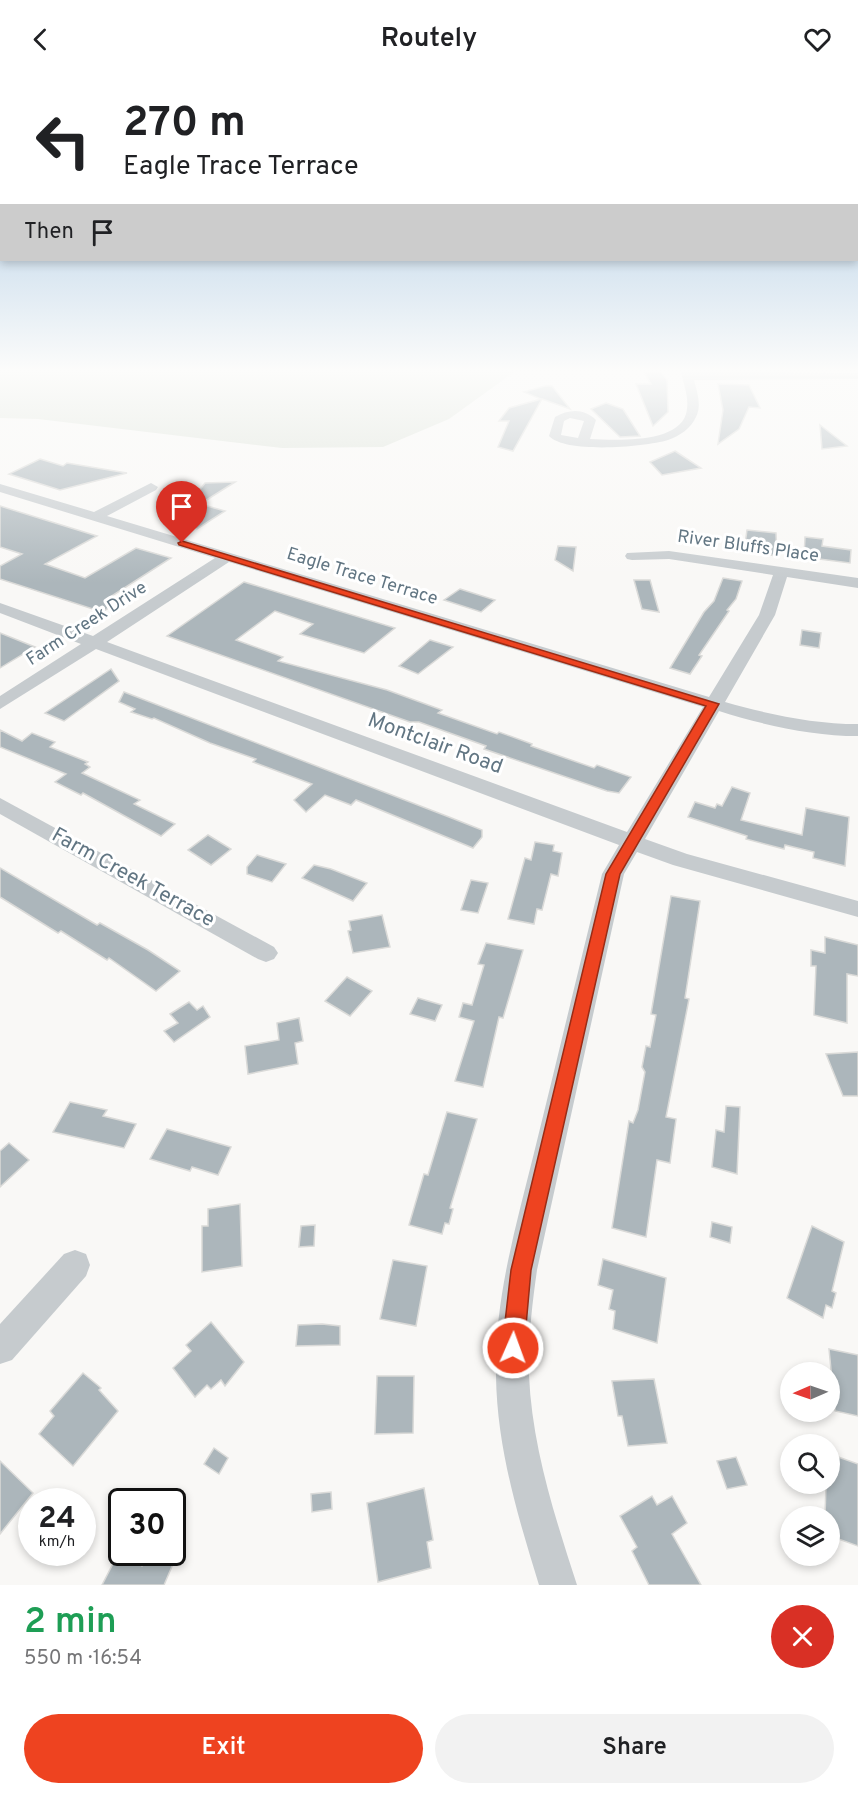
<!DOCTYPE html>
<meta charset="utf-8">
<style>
:root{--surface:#fff;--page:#f2f2f2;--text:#202124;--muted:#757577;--accent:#ee4320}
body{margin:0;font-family:Overpass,sans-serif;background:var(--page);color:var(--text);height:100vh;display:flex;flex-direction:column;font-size:22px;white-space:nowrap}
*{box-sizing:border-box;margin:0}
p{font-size:20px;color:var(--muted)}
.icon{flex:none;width:33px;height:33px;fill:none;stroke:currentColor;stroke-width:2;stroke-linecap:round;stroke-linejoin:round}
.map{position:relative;height:1507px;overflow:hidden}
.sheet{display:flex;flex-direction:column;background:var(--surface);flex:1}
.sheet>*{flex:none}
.banner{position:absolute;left:0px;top:0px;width:858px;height:183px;box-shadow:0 3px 9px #0003;background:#fff;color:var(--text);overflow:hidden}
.needle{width:39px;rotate:268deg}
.buttons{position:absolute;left:780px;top:1284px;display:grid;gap:12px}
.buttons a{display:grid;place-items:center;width:60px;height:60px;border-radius:50%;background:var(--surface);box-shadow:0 3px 9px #0003;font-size:30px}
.speed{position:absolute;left:18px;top:1410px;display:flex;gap:12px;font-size:30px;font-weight:700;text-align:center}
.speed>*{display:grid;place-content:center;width:78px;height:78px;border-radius:50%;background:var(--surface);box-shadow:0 3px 9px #0003;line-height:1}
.speed small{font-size:15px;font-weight:400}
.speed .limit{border:3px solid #111;border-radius:9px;background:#fff;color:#111}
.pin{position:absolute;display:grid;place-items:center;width:51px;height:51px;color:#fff;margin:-62px -26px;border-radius:50% 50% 50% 0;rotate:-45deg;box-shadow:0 0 6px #0007}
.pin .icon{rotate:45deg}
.me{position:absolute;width:66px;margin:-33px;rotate:2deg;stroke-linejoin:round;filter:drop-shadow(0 0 4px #0008)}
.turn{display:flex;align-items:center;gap:21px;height:126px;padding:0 24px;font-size:27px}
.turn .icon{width:78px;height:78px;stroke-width:2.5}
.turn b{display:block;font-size:42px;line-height:51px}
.then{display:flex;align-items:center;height:57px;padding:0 24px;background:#0003;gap:12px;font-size:22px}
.round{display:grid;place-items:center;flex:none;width:63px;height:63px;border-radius:32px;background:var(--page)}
.headline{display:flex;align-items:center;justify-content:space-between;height:102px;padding:0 24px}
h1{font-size:36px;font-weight:600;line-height:45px;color:#1e9e55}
.button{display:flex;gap:12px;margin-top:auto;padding:12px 24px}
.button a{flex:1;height:69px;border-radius:36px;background:var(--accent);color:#fff;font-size:24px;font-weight:600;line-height:69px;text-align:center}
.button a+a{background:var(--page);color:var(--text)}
header{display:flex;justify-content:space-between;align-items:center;height:78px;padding:0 24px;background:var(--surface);font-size:27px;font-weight:600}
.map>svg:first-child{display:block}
</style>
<header><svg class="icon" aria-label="back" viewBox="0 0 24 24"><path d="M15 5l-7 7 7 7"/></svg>Routely<svg class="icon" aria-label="heart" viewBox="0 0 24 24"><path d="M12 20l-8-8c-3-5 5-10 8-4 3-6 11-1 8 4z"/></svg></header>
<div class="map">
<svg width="858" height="1507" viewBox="0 0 858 1507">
<rect width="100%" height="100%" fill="#f9f8f6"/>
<!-- green -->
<polygon fill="#dbe1d7" points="0,294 514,294 449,341 383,369 282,370 38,341 0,340"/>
<!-- building -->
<g fill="#acb6bb" stroke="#dadad8" stroke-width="1.5">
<polygon points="644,294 661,294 667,302 668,334 653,348 636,306 651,306"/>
<polygon points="718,306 749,307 760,330 749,329 739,351 718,366 723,332"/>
<polygon points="545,308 552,308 570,331 542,321 513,373 498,369 509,343 499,343 509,330 541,321 524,314"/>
<polygon points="606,325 623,331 640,358 620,359 591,331"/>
<polygon points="820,347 847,368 822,371"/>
<polygon points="675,373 701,390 662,397 650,384"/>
<polygon points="40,381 63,388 67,385 127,395 60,412 9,396"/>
<polygon points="235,404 200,426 225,433 197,451 164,441 189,426 205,405"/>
<polygon points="0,428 97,458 45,486 85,500 136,470 171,480 110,519 121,523 102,534 0,501 0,488 22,476 0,469"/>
<polygon points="747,452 776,455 777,478 744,473"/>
<polygon points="805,459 823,461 822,468 851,472 850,485 804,479"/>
<polygon points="558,468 576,469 573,493 555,482"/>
<polygon points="723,500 742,503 736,521 727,532 729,533 699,577 702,578 690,596 670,590 704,534 714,523"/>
<polygon points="634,502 650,502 659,534 642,531"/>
<polygon points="244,504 395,550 364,575 300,556 313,546 275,533 236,562 283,579 278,583 387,612 442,632 438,635 497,656 499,654 532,666 531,668 594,690 597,687 631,699 619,715 607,713 484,671 486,668 419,644 410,644 167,558"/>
<polygon points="460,511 495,522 481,534 444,522"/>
<polygon points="802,552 821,555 819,570 800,567"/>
<polygon points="0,555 35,569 0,590"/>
<polygon points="430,562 453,569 418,596 399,588"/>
<polygon points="111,591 119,603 64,643 45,635"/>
<polygon points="124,614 449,739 482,752 482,759 473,770 356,722 351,727 325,717 306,734 294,722 312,706 253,684 256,681 210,665 154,640 152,641 131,634 135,631 119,624"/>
<polygon points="0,652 22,663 32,655 55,664 50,669 88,684 85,686 90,689 82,695 140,722 134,726 175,746 161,758 83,715 81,717 55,704 66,696 0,669"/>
<polygon points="732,709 750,715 741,742 802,757 806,730 849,739 845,788 813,780 814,774 785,767 784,771 746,761 747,758 688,739 695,724 715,730 717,726 722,728"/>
<polygon points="208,757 231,771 211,787 188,772"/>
<polygon points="535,764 554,767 553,773 562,775 558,798 551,796 542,832 537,831 534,846 508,841 525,780 531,782"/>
<polygon points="257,777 286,786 272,804 247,796 247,789"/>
<polygon points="314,787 331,791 367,805 353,823 302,800"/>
<polygon points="0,790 97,847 100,845 148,872 180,893 156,913 109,880 107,882 61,853 58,855 0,819"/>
<polygon points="471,802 488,805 478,835 461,832"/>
<polygon points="671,818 700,823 685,920 689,921 666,1039 676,1041 670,1085 657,1082 646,1159 612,1150 629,1043 633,1045 638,1032 645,994 642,989 646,968 650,969 656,937 651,936"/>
<polygon points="382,837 390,869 353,875 348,853 351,852 349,843"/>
<polygon points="825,859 858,867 858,898 847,896 847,945 814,937 816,888 811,888 811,872 825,875"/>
<polygon points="486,865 523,872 503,940 499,939 483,1009 455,1003 474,943 459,939 463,925 472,927 484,887 478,886"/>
<polygon points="347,899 372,913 350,938 325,923"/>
<polygon points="418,920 442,927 435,943 410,936"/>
<polygon points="189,924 197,932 203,928 210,939 174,964 164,953 178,945 170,936"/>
<polygon points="299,940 303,963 295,965 298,986 248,996 245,968 279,962 277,945"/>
<polygon points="858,974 858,1018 843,1018 826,976"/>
<polygon points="70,1024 107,1032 103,1038 136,1046 124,1070 53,1054"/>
<polygon points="726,1028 740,1029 737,1096 712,1089 716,1052 724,1054"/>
<polygon points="447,1034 477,1041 450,1130 453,1131 449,1146 445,1145 442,1156 409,1147 424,1096 428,1097"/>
<polygon points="167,1051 231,1069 218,1097 192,1089 190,1093 150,1081"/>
<polygon points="9,1065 29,1082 0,1109 0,1073"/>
<polygon points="240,1126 242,1188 202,1194 202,1148 208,1148 208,1131"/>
<polygon points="712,1144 732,1149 730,1165 710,1159"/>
<polygon points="315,1147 314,1168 299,1169 301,1148"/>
<polygon points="812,1148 844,1164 832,1213 836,1215 832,1230 826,1227 823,1240 787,1220"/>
<polygon points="603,1181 666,1200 657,1265 613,1251 615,1233 609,1231 613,1212 598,1207"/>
<polygon points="393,1182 427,1188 416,1248 380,1241"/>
<polygon points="211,1244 244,1284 225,1308 221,1302 211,1311 207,1307 195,1319 173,1290 191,1273 186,1267"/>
<polygon points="322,1246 340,1248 340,1267 296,1268 298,1247"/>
<polygon points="829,1271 858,1277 858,1338 835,1333"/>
<polygon points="83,1295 101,1310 99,1312 118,1333 73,1388 39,1356 54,1338 50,1333"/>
<polygon points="377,1298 414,1298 413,1355 375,1356"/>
<polygon points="654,1301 667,1365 628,1368 622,1338 618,1338 612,1303"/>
<polygon points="214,1370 228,1380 219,1396 204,1386"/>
<polygon points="830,1376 858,1386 858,1468 830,1458 830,1438 825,1438 826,1406 830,1406"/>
<polygon points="736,1379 747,1407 727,1411 717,1383"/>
<polygon points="0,1383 33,1415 0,1456"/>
<polygon points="424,1410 433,1462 427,1464 431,1490 378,1504 367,1425"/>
<polygon points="331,1414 332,1431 312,1434 311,1416"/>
<polygon points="652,1418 657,1427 672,1418 687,1445 672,1456 701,1507 649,1507 632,1473 637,1469 620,1438"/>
<polygon points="148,1474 167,1474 176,1479 164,1507 102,1507 118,1476 142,1488"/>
</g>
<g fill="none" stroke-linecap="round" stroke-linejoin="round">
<!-- street -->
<g fill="#c6cbce" fill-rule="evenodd">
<path d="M681 294 858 295V301L694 302C697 314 702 327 696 339 691 350 680 358 668 362 645 369 566 376 549 358L555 339C569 331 584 330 596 342L590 361C615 362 677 366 686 336 690 321 684 308 681 294ZM570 340 584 343 578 360 561 357 564 343Z"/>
<path d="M151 405 158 409 156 412 107 438 709 619 759 537 773 497 669 481 632 482 627 481 625 478 627 475 669 473 858 500V510L787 499 775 537 725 624C767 636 813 646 858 646V658C812 658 763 647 719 633L645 761 687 776 858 823V839L673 787 637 774 624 796 537 1192C532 1227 528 1262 529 1297 532 1369 555 1439 577 1507H539C518 1439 497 1370 496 1298 494 1222 516 1148 534 1075 557 982 579 889 602 796L619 767 96 571 0 631V618L81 566 0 535V525L93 558 215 480 0 414V406L94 434ZM229 484 703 629 627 754 107 564Z"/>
<polygon points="0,720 274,869 278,875 274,881 266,884 258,881 0,736"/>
<polygon points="75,1172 86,1176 90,1187 86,1198 12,1282 0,1286 0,1246 64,1176"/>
</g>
</g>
<!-- sky -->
<linearGradient id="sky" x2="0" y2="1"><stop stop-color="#97bdde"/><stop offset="0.58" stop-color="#fcfcfb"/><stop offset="1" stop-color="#fcfcfb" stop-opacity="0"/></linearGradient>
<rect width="858" height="505" fill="url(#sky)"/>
<!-- route -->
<polygon fill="#ee4320" stroke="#9b2c15" stroke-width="1.5" points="182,463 719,626 620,796 531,1192 524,1270 521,1277 513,1280 506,1277 502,1270 511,1192 606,796 706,628 179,467 178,465"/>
<g text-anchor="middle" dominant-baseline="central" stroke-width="6" stroke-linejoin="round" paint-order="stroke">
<!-- far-street labels -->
<g font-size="18" fill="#627683" stroke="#fff">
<text transform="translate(748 469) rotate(8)">River Bluffs Place</text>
<text transform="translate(362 499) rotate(17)">Eagle Trace Terrace</text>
<text transform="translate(87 546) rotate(-33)">Farm Creek Drive</text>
</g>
<!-- street labels -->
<g font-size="21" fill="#627683" stroke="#fff">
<text transform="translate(435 666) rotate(20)">Montclair Road</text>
<text transform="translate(133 800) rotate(29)">Farm Creek Terrace</text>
</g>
</g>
</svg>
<div class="buttons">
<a><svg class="needle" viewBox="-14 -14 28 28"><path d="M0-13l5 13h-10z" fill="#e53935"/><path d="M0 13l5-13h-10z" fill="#757577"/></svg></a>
<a><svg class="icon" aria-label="search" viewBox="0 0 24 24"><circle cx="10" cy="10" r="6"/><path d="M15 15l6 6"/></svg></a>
<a><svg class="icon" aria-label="layers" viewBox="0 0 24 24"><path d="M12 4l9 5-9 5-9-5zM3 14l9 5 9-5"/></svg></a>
</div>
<div class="speed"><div>24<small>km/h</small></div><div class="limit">30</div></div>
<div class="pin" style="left:182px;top:465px;background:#d93025"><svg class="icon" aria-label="arrive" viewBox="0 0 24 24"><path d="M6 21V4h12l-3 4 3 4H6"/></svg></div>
<svg class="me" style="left:513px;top:1270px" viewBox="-20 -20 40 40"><circle r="17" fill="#ee4320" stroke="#fff" stroke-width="3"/><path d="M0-11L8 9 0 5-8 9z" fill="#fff"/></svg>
<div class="banner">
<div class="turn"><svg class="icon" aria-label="left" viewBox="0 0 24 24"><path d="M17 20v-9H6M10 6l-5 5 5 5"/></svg><div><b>270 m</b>Eagle Trace Terrace</div></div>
<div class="then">Then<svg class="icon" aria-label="arrive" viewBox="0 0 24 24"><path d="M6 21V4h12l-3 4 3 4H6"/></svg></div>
</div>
</div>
<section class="sheet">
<div class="headline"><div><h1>2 min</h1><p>550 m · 16:54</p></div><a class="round" style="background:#d93025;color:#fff"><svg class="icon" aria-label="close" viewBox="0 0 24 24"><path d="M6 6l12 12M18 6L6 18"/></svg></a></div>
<div class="button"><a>Exit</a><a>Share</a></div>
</section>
